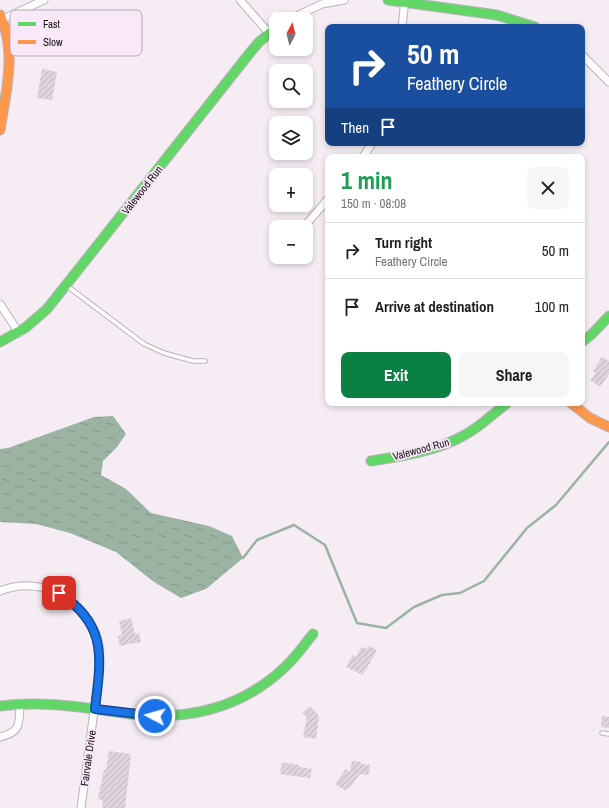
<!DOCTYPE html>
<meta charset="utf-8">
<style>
:root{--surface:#fff;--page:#f6f6f6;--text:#202124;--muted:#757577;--line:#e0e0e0;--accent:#0b8043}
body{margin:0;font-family:"Archivo Narrow",sans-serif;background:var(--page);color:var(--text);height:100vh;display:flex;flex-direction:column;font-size:15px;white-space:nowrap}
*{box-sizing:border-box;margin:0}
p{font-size:13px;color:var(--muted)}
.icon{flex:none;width:22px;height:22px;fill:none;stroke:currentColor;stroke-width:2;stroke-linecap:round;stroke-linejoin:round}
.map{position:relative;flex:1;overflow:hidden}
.sheet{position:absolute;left:325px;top:154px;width:260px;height:252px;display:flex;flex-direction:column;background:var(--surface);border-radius:8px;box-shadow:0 2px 6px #0003}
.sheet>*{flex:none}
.guide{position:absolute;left:325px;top:24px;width:260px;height:122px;border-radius:8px;box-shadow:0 2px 6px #0003;background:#1a4fa0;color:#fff;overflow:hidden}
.needle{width:26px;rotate:7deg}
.buttons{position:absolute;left:269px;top:12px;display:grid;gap:8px}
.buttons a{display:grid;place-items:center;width:44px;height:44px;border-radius:8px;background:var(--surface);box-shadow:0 2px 6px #0003;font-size:20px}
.pin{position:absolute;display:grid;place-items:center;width:34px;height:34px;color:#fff;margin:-17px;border-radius:8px;box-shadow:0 2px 6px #0006}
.me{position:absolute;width:44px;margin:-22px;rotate:276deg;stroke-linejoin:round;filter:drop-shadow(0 0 3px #0008)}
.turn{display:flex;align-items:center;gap:14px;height:84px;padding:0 16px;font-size:18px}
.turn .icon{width:52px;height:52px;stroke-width:2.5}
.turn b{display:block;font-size:28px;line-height:34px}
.then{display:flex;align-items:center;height:38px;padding:0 16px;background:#0003;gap:8px;font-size:15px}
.round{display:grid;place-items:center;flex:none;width:42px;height:42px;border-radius:8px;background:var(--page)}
.headline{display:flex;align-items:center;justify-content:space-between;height:68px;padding:0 16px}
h1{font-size:24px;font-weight:800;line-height:30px;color:#1e9e55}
.primary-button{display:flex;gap:8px;margin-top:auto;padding:8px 16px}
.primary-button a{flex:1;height:46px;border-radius:8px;background:var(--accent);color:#fff;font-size:16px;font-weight:800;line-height:46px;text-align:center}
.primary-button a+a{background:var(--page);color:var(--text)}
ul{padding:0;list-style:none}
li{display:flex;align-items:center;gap:12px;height:56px;padding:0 16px;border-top:1px solid var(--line)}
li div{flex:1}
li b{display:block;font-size:15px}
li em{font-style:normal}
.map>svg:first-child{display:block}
</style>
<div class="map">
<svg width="609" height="808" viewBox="0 0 609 808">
<defs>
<pattern id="water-ripples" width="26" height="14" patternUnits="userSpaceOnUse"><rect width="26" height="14" fill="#9bb3a2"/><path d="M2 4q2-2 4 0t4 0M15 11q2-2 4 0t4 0" fill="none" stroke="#85998b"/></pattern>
<pattern id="building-hatch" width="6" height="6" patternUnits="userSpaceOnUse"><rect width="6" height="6" fill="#ddd4dd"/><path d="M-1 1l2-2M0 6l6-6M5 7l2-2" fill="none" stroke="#bdb5bd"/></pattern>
</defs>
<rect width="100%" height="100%" fill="#f5ecf4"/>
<!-- water -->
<polygon fill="url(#water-ripples)" points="113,416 126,434 117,447 103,461 101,475 126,489 151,513 209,526 232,536 243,558 206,589 181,598 154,582 116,552 70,533 36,524 0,522 0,449 8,448 94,417"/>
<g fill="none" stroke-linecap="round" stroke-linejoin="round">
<!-- stream -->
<polyline stroke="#9bb3a2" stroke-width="2.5" points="243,558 257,540 294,525 325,545 357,623 386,628 414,607 442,595 460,593 484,581 527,528 556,505 609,442"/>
</g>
<!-- building -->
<g fill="url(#building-hatch)">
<polygon points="42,69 57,72 52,100 37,98"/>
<polygon points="602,357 609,361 609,374 600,387 590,380 596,373 593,371"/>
<polygon points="131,618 135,634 139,633 141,642 132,644 132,643 120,646 118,636 122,635 119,621"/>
<polygon points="369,646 377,650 363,675 346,667 353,655 356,657 361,647 367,649"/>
<polygon points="310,706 319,716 316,739 303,737 307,717 302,713"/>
<polygon points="602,716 609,717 609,728 601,727"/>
<polygon points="109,751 131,754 125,808 102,808 103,800 98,799 104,770 106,770"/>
<polygon points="352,761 361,762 361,764 370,765 369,775 360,774 348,790 348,787 346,791 335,784 346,769 350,772"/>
<polygon points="282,762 299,765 299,767 312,769 310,778 280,774"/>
</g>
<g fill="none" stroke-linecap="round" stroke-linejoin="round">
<!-- lane casing -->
<g stroke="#bab3b9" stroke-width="5.5">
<g id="lane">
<polyline points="67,286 144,344 164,353 182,358 193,361 205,361"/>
<polyline points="602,733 609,734"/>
</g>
</g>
<!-- street casing -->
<g stroke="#bab3b9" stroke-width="9">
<g id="street">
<polyline points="240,0 269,33"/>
<polyline points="3,19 44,0"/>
<polyline points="290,19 322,4 344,0"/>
<polyline points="402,27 405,0"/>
<polyline points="582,55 609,82"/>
<polyline points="363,157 372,143"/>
<polyline points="304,227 328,199"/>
<polyline points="0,304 19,333"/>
<path d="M0 591C37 576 79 595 95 632 101 645 100 660 99 674L81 808"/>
<path d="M0 737C22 732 19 723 20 703"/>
</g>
</g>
<!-- fast casing -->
<g stroke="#bab3b9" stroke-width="11">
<g id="fast">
<polyline points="388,0 497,15 535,27"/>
<polyline points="0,342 25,328 47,309 249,54 259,42 276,28"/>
<polyline points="582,342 592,334 609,316"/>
<path d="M371 461C400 456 431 452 457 439 476 430 491 416 507 403"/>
<path d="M0 706C44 700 86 708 130 714 189 721 242 708 285 667 296 657 304 645 313 634"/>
</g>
</g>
<!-- slow casing -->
<g stroke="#bab3b9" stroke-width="11">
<g id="slow">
<path d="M0 15C17 52 6 92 0 130"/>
<polyline points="571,403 590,418 609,427"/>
</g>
</g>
<!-- lane -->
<use href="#lane" stroke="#fefcfd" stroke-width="3.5"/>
<!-- street -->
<use href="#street" stroke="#fefcfd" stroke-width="7"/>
<!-- fast -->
<use href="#fast" stroke="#63d668" stroke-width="9"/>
<!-- slow -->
<use href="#slow" stroke="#ff974d" stroke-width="9"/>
</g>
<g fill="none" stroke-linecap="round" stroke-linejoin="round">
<!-- route casing -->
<g stroke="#114b97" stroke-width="10">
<path id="route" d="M59 593C108 625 101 658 95 709L155 716"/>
</g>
<!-- route -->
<use href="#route" stroke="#1a73e8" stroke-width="7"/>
</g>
<g text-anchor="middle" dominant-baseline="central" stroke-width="3.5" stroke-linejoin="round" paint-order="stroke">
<!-- street labels -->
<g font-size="11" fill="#181217" stroke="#f9e8f8">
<text transform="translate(142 190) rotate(-52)">Valewood Run</text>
<text transform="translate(421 449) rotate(-15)">Valewood Run</text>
<text transform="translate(88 758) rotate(-82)">Fairvale Drive</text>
</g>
</g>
<!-- legend -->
<rect x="10" y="10" width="132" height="46" rx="6" fill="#f9e8f8" stroke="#b6a8b4" stroke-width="1"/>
<rect x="18" y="22" width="18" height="4" fill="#63d668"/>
<rect x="18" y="40" width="18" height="4" fill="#ff974d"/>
<g font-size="11" fill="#181217">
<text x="43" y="28">Fast</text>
<text x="43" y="46">Slow</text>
</g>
</svg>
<div class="buttons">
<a><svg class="needle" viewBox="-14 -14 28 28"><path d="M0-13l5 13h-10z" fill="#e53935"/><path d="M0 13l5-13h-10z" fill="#757577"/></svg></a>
<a><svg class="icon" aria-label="search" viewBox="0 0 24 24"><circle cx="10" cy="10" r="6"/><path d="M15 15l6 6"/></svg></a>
<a><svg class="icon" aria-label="layers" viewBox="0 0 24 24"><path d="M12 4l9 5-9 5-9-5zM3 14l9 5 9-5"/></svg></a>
<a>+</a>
<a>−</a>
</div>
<div class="pin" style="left:59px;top:593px;background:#d93025"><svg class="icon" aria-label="arrive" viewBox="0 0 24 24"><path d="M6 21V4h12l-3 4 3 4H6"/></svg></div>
<svg class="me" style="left:155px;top:716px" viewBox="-20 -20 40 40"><circle r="17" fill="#1a73e8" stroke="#fff" stroke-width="3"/><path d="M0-11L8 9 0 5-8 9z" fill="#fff"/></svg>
<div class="guide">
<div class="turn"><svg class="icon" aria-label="right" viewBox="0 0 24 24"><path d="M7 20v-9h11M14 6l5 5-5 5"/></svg><div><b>50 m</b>Feathery Circle</div></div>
<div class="then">Then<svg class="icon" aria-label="arrive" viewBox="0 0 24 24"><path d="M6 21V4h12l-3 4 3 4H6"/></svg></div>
</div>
<section class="sheet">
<div class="headline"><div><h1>1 min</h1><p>150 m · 08:08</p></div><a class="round"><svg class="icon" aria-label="close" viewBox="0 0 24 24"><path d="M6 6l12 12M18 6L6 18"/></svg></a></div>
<ul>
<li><svg class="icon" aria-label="right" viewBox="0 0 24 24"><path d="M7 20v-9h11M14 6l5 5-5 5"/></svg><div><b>Turn right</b><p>Feathery Circle</p></div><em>50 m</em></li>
<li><svg class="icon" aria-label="arrive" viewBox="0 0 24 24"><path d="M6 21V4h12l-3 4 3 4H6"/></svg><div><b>Arrive at destination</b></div><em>100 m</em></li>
</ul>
<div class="primary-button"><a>Exit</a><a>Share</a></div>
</section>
</div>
